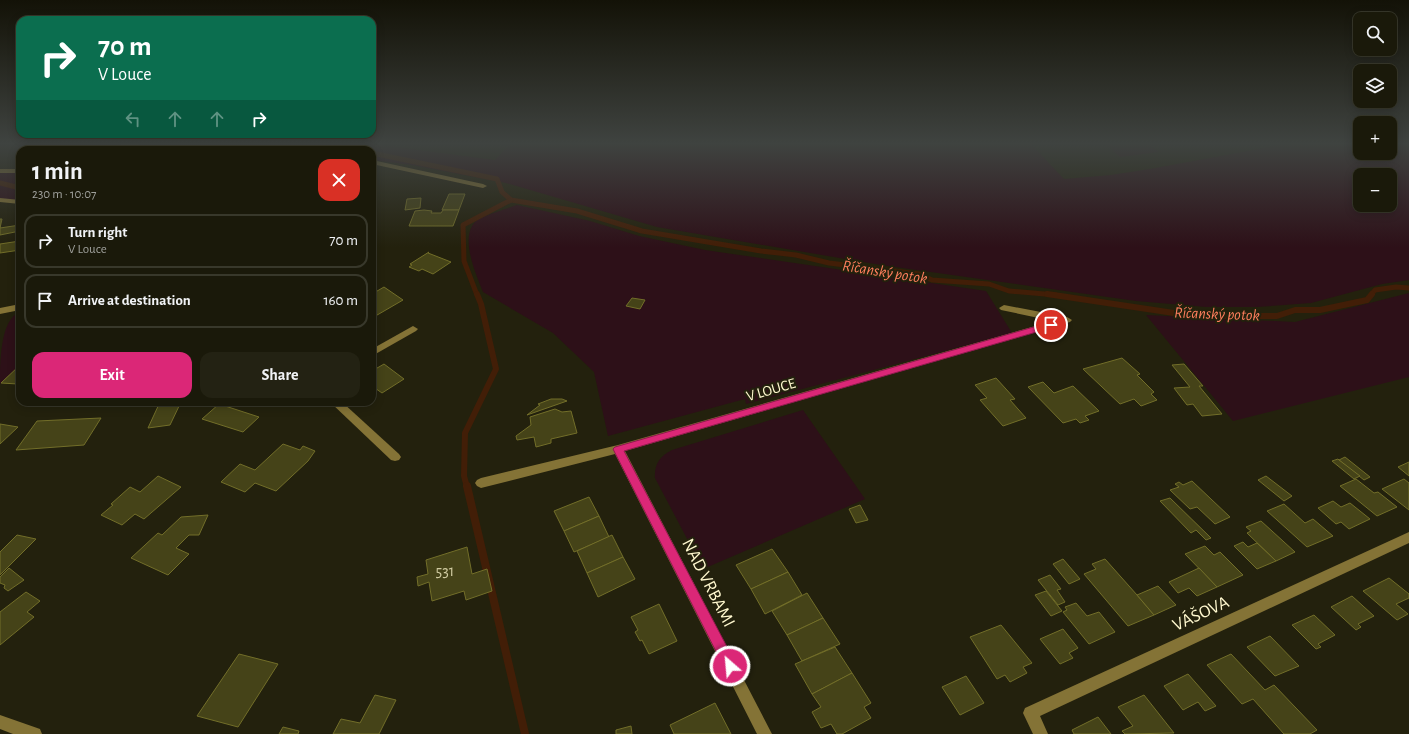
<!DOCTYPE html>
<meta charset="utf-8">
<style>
:root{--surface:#1a190a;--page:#232213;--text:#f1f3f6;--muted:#9fa09c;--line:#38382b;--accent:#db2777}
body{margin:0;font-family:"Alegreya Sans",sans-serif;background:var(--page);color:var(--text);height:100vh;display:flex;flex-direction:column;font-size:15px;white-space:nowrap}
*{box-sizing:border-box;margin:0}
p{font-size:13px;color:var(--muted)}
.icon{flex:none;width:22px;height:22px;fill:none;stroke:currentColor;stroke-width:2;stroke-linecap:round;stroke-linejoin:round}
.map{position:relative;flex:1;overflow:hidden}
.side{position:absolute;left:16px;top:146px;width:360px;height:260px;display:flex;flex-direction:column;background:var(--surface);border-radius:12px;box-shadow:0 2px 10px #0003,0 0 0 1px var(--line)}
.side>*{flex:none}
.top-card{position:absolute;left:16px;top:16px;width:360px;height:122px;border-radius:12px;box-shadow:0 2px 10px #0003,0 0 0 1px var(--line);background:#0b6e4f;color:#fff;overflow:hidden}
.buttons{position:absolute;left:1353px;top:12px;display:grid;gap:8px}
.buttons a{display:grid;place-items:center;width:44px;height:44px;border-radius:8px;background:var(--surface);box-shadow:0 2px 10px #0003,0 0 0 1px var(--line);font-size:20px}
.pin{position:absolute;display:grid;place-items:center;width:34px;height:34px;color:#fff;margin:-17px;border:2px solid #fff;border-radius:50%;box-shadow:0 1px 4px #0007}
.me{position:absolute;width:44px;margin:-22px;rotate:333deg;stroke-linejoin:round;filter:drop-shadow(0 0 3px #0008)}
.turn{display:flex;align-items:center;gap:14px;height:84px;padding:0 16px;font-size:18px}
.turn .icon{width:52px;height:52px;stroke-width:2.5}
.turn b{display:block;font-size:28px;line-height:34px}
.lanes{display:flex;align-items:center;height:38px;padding:0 16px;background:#0003;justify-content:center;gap:20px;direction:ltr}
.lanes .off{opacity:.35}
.round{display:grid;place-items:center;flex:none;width:42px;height:42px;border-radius:12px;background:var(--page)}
.headline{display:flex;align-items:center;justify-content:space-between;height:68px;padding:0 16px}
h1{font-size:24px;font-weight:700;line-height:30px}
.cta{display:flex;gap:8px;margin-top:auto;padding:8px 16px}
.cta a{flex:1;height:46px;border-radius:12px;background:var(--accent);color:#fff;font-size:16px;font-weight:700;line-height:46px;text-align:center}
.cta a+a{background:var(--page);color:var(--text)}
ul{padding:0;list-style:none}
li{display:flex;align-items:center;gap:12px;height:54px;margin:0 8px 6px;padding:0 8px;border:2px solid var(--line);border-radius:12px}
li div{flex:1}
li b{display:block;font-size:15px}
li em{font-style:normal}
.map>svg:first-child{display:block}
</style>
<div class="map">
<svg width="1409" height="734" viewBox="0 0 1409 734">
<rect width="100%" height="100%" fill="#23210d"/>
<!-- green -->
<g fill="#2d1018" fill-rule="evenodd">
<path d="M274 144H373L495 160 510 144H1031L1064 179 1111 175 1150 169 1286 144H1360V153H1390V144H1409V280L1382 284 1311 303 1257 307H1206L1136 301 881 265 657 227 506 183 412 165 372 160V150H263ZM1360 175H1390V205H1360Z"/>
<polygon points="1106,144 1148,144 1159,152 1120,157"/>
<polygon points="0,171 20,171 20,199 11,201 0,200"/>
<path d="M517 205 590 221 639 236 705 250 986 291 1012 333 746 404 745 399 608 436 594 372 553 333 483 292C476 274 459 237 476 221 481 216 509 208 517 205Z"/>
<polygon points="1409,293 1409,377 1233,421 1146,315 1295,322"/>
<path d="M20 312 17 320H20V365L0 384C0 363 0 319 20 312Z"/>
<path d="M803 410 865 499 703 569 655 478C654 464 660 456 672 450Z"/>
</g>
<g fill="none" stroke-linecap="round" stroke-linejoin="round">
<!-- stream-far2 -->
<g stroke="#421e07" stroke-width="5">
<polyline points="291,150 306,147 346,150"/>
<polyline points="372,153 497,179 502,192 511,200 577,211 642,231 761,251 796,255 829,263 919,274 932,280 989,284 1009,291 1056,295"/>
<polyline points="0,183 20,188"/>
<polyline points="477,295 464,261 463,225 511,200"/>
<polyline points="1371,295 1375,290 1396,287 1409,288"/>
</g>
<!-- stream-far1 -->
<g stroke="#421e07" stroke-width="6">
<polyline points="1047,294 1194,316 1277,316 1295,310 1320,310 1367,300 1372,294"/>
<polyline points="467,487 464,476 465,433 496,369 481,304 477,294"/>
</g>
<!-- stream -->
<polyline stroke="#421e07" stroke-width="8" points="467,486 525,734"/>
</g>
<!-- building -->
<g fill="#454318" stroke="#726e29">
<polygon points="122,144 139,144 132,150 115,150"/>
<polygon points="449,194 465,194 459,210 442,210"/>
<polygon points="421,198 420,208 405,210 407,199"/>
<polygon points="424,210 432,211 431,213 441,213 443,210 459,210 453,226 409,226 415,211"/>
<polygon points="0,219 2,219 0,228 20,225 20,231 0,235"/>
<polygon points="20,241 20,250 0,253 0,244"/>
<polygon points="429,252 428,253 451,262 433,274 422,269 419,271 409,267 412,265 410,264"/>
<polygon points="384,287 403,300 372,318 372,294"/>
<polygon points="632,298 645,300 640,309 626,306"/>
<polygon points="1122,358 1140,374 1137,375 1154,392 1151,394 1157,400 1141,406 1134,399 1120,404 1083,369"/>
<polygon points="384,364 404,379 382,393 372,386 372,371"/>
<polygon points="1184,364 1203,386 1199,386 1222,414 1202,416 1193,404 1187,405 1174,388 1190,387 1172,365"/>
<polygon points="20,365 20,382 18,384 1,383"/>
<polygon points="996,378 1015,399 1010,400 1026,418 1003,426 980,400 987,398 975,385"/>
<polygon points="1043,382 1054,393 1073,386 1099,411 1085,416 1089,420 1080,423 1076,419 1063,423 1028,387"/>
<polygon points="551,399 562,399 567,401 527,415 540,405 538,404"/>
<polygon points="160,402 181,402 170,425 148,428"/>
<polygon points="219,404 259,417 243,432 202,419"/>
<polygon points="555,409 562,412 571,411 577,433 551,439 551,443 536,447 534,437 517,440 516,436 531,425 530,417"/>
<polygon points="101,418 84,445 16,450 37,421"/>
<polygon points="0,424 18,427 0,444"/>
<polygon points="283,444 300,450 303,446 315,451 308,461 276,491 255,483 245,492 221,482 240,464 255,470"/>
<polygon points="1345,457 1370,477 1364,480 1339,460"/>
<polygon points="1338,459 1339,460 1360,476 1354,479 1332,461"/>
<polygon points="1409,462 1409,476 1398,467"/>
<polygon points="158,476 181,487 144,519 135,514 122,525 101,515 113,505 111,504 130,487 140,492"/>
<polygon points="1266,476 1292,496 1284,501 1258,480"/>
<polygon points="1356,479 1374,493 1378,492 1397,507 1377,516 1340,486"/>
<polygon points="1404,479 1409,483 1409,510 1382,489"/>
<polygon points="1192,481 1230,517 1215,524 1197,507 1190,509 1170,490 1179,487 1175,484 1179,482 1183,485"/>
<polygon points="589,497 599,516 564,531 554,511"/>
<polygon points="1170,498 1211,538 1206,540 1196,530 1191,533 1160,501"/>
<polygon points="1333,501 1341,507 1350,503 1370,519 1349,529 1341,522 1336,524 1318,508"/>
<polygon points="1284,504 1305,523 1313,519 1333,536 1307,547 1267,511"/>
<polygon points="860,505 868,520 856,523 849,509"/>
<polygon points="208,515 199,535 189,535 176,548 189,554 168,575 131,558 158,533 162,535 181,517"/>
<polygon points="599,516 609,537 574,552 564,531"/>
<polygon points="1261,521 1295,552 1276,561 1247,533 1251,531 1246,527"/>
<polygon points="17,535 36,539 0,575 0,552"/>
<polygon points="612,535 623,557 587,573 577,551"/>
<polygon points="1243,542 1248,547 1257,543 1276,561 1257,569 1234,546"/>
<polygon points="1205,546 1214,555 1220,552 1243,575 1217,587 1185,554"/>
<polygon points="467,547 472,574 487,569 492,591 466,600 464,591 432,601 429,582 418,586 417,577 428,574 426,560"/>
<polygon points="772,549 788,572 751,589 736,565"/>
<polygon points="623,557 635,579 598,597 587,573"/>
<polygon points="1063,559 1080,579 1069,584 1053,564"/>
<polygon points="1105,559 1137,595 1154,615 1128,626 1084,574 1096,569 1092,564"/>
<polygon points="9,568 24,580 8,591 4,588 5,585 0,583 0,577"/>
<polygon points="1199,568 1217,587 1197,596 1189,588 1178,593 1169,582"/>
<polygon points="788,572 802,595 765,614 751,589"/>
<polygon points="1050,575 1061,589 1057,590 1065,602 1058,605 1038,580"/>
<polygon points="1389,578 1409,594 1409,598 1396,604 1408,614 1397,620 1363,591"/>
<polygon points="1158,586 1176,605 1154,615 1137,595"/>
<polygon points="1046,591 1062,611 1051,616 1035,595"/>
<polygon points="26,592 40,601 27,612 34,617 0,645 0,612"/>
<polygon points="807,593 823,618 787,635 772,611"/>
<polygon points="1352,596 1374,616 1358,624 1361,627 1356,630 1331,607"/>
<polygon points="1076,603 1087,616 1099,612 1115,632 1089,644 1063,612 1067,610 1065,607"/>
<polygon points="659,604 677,641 649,654 642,640 640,641 635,632 638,630 631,617"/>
<polygon points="1314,615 1335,635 1318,644 1321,647 1316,649 1292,625"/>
<polygon points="823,618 840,644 802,661 787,635"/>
<polygon points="1001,625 1032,663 1023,667 1027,673 1010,682 1005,675 997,679 970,637"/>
<polygon points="1063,629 1078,648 1069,653 1073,658 1060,664 1040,639"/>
<polygon points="1270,636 1299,666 1275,676 1247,647"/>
<polygon points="835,647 852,673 812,694 795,664"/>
<polygon points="239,654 278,664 238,727 197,716"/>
<polygon points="1231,654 1265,690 1274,685 1317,730 1310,734 1284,734 1253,699 1242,704 1207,665"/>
<polygon points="852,673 871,703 864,707 871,718 842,734 837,734 831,724 821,728 812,712 821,707 812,694"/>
<polygon points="1188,674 1216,706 1205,711 1198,702 1183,710 1164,686"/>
<polygon points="966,676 984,703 960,715 942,687"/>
<polygon points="375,695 396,700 379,734 333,734 341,719 360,723"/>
<polygon points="1144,695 1174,733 1125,734 1122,731 1133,726 1118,707"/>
<polygon points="715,703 731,734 674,734 670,725"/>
<polygon points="1098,717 1111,734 1074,734 1072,730"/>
<polygon points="631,726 632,734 616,734 616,730"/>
<polygon points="283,727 299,731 298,734 279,734"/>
</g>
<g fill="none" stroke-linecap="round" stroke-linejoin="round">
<!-- minor -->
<g fill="#847336" fill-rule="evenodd">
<polygon points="372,160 483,184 487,186 483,188 372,164"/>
<rect x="0" y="169" width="20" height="4"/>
<polygon points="0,198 20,200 20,204 0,202"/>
<polygon points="20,304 20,310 0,314 0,308"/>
<polygon points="1004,305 1067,317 1072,320 1070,322 625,451 772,734 757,734 615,454 481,488 477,486 475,483 477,480 481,478 618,445 1053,321 1001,310 999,308"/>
<polygon points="413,326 418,329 416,331 372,356 372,349"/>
<polygon points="330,402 342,402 399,454 401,457 399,460 395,461 391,460"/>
<polygon points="1409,532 1409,543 1040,716 1048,734 1033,734 1023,713 1025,708"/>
<polygon points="0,715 40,729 42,734 13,734 0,729"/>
</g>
</g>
<!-- sky -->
<linearGradient id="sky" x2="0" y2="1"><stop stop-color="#131207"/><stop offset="0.58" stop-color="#3f4340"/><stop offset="1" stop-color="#3f4340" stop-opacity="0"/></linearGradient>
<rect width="1409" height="247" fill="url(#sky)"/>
<!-- route -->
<polygon fill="#db2777" stroke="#8e194d" points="1051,322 1056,325 1054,327 624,451 735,662 737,666 735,671 730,672 726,671 613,449 615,447"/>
<g text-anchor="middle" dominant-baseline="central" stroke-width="4" stroke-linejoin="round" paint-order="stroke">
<!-- street labels -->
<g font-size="15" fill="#fff8cf" stroke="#23210d">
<text transform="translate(771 390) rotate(-16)">V LOUCE</text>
</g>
<!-- water labels -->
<g font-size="16" font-style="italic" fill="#ff7f5d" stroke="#23210d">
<text transform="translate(885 272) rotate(9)">Říčanský potok</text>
<text transform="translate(1217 314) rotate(2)">Říčanský potok</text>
</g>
<!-- near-number labels -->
<g font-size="16" fill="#d0cba1">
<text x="445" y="571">531</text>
</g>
<!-- near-street labels -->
<g font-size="18" fill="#fff8cf" stroke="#23210d">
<text transform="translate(708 583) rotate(63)">NAD VRBAMI</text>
<text transform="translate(1201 614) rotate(-25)">VÁŠOVA</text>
</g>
</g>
</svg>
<div class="buttons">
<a><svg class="icon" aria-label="search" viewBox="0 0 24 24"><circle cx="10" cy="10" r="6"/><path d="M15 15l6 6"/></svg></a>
<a><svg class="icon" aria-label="layers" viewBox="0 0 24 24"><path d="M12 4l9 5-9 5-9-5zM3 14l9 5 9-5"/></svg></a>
<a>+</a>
<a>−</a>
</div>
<div class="pin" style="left:1051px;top:325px;background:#d93025"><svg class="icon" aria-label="arrive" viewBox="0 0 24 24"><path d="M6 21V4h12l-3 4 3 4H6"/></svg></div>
<svg class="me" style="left:730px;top:666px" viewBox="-20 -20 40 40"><circle r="17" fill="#db2777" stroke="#fff" stroke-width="3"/><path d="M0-11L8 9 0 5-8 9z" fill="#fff"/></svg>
<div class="top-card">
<div class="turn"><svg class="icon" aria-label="right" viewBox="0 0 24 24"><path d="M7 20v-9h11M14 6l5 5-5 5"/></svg><div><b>70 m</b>V Louce</div></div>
<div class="lanes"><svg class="icon off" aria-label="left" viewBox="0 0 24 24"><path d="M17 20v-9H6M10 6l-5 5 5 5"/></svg><svg class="icon off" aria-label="ahead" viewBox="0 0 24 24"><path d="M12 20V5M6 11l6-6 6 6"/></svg><svg class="icon off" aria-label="ahead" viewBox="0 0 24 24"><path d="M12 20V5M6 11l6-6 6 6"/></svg><svg class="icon" aria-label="right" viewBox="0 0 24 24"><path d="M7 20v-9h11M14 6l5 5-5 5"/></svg></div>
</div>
<section class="side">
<div class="headline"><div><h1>1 min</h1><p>230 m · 10:07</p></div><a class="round" style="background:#d93025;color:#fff"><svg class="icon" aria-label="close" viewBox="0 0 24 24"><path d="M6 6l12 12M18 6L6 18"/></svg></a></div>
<ul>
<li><svg class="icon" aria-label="right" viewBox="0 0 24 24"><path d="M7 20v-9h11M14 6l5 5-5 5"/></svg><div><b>Turn right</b><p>V Louce</p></div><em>70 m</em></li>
<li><svg class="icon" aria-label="arrive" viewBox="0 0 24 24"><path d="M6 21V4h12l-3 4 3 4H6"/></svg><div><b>Arrive at destination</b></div><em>160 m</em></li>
</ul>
<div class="cta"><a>Exit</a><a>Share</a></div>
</section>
</div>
